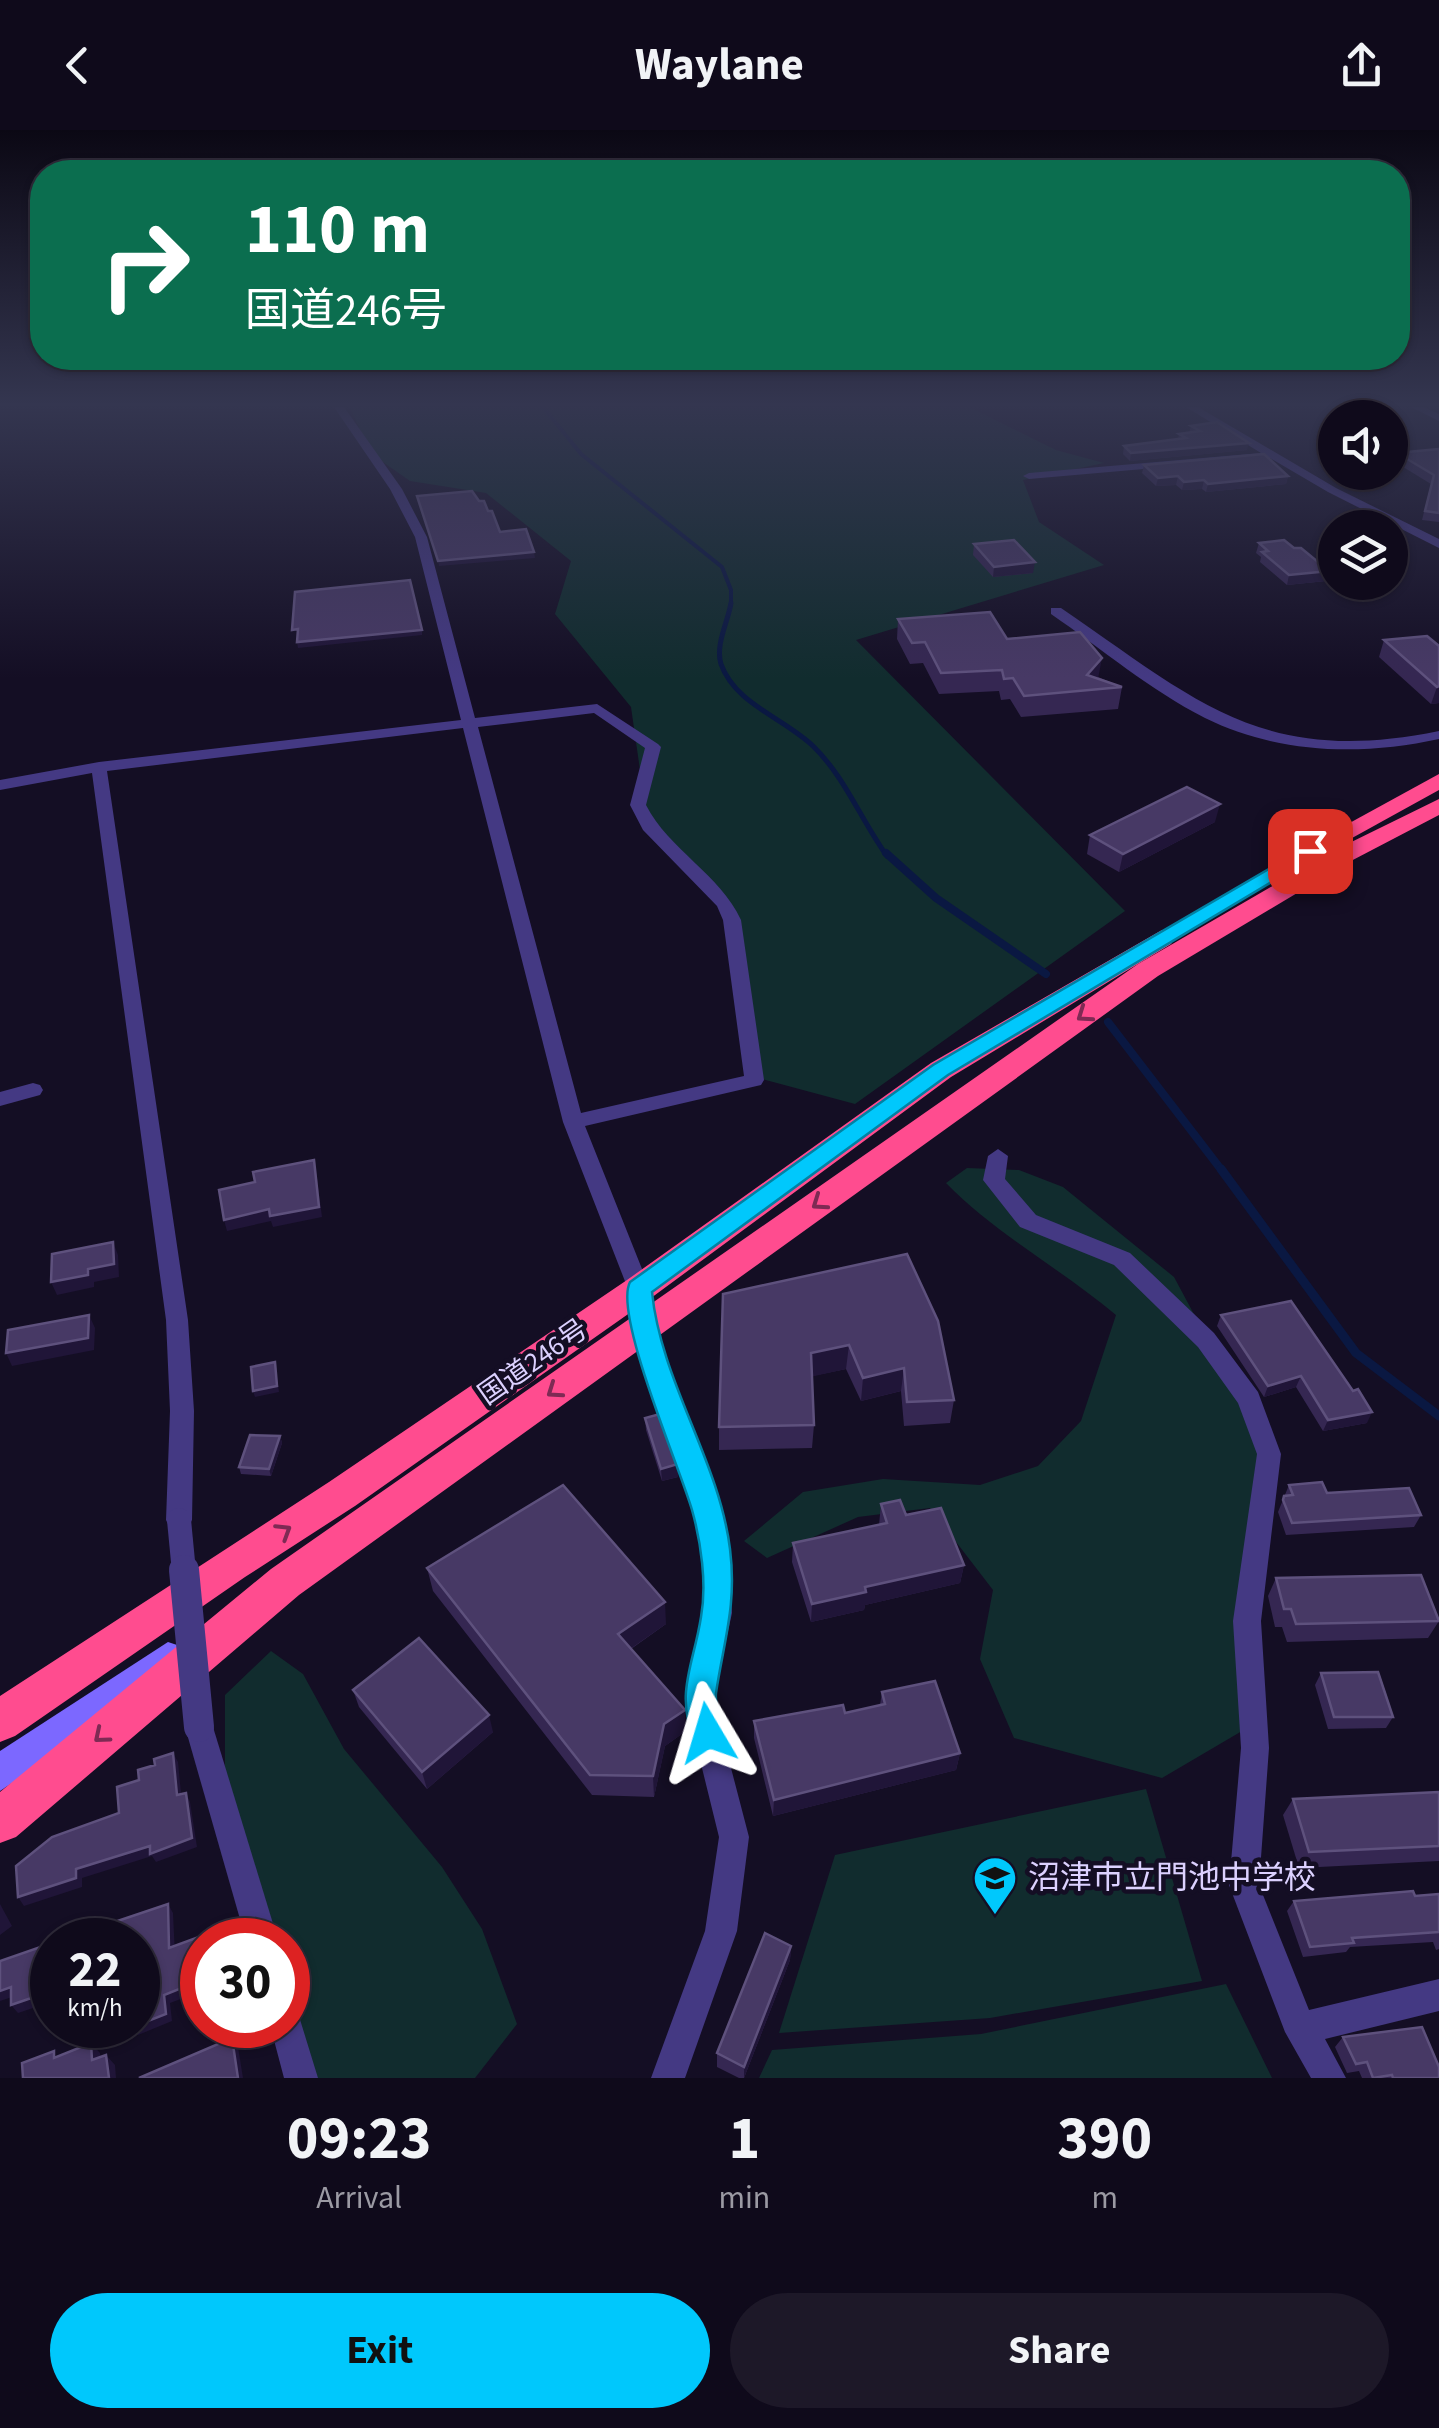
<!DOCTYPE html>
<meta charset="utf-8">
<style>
:root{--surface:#0f0a1b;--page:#1d1828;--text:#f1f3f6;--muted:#9b9aa3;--line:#2f2b3a;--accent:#00c8fc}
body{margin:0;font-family:"Source Sans 3","Noto Sans JP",sans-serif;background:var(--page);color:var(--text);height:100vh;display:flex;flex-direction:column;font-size:38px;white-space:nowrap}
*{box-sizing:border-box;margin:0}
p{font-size:32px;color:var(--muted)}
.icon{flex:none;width:55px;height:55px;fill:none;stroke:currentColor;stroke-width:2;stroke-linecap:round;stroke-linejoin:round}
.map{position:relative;height:1948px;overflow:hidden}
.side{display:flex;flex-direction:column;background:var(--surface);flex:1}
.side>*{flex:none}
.hud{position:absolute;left:30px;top:30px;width:1380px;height:210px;border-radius:40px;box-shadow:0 2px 8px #0004,0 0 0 2px var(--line);background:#0b6e4f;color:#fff;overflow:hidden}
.tools{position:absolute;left:1318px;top:270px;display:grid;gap:20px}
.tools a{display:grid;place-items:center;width:90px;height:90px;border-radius:50%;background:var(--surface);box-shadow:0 2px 8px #0004,0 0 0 2px var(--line);font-size:50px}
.speed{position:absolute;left:30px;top:1788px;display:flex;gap:20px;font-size:50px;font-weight:700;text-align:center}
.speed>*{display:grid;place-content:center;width:130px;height:130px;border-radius:50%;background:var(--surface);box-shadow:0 2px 8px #0004,0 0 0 2px var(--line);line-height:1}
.speed small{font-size:25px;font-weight:400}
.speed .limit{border:15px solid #d22;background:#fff;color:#111}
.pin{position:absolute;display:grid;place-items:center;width:85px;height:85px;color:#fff;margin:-42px;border-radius:20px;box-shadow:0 5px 15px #0006}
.me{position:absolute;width:110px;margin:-55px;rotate:353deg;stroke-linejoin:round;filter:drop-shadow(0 0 8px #0008)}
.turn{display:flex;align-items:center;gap:35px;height:210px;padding:0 50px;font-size:45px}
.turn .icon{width:130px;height:130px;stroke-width:2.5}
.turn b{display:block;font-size:70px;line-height:85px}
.eta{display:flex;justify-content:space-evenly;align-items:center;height:170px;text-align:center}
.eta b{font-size:60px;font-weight:700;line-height:70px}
.action{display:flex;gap:20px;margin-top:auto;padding:20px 50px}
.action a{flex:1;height:115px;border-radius:60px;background:var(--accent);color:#111;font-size:40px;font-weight:700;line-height:115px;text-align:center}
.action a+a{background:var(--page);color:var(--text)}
header{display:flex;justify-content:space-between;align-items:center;height:130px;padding:0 50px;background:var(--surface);font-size:45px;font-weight:700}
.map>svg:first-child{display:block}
</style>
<header><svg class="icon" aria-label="back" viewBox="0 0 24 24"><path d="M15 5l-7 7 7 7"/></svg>Waylane<svg class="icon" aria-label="share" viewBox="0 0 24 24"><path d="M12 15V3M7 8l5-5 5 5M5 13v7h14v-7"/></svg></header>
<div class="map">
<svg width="1439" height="1948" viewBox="0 0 1439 1948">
<rect width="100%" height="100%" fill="#140e24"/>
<!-- green -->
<g fill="#112c2e">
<polygon points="350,277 969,277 1056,320 1104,333 1023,350 1039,392 1104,435 856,510 1125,781 855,974 758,948 730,786 646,682 631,577 555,484 571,431 486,363 410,351 370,323"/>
<path d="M967 1038 1019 1040 1063 1057 1174 1147 1269 1324 1242 1601 1162 1648 1014 1608 980 1529 993 1460 930 1378 858 1387 767 1428 744 1411 803 1362 883 1349 980 1355 1038 1336 1081 1291 1116 1185C1061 1139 996 1104 946 1053Z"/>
<polygon points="271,1521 303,1544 344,1619 442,1737 482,1799 517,1894 475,1948 304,1948 288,1886 288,1810 268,1810 225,1649 225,1565"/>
<polygon points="1146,1659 1202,1851 990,1888 779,1903 835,1725"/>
<polygon points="1226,1854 1272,1948 759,1948 772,1920 981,1904"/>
</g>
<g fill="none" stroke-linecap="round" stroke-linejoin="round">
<!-- stream-far3 -->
<polyline stroke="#0a1842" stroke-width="4" points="543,277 581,324 722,437 731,460 731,475"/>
<!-- stream-far2 -->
<path stroke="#0a1842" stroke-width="5" d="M731 473C728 492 715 515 721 534 735 574 784 588 813 616 845 647 861 690 887 726"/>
<!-- stream-far1 -->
<g stroke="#0a1842" stroke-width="8">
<polyline points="886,723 936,768 1046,844"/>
<polyline points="1108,892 1223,1042"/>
</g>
<!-- stream -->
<polyline stroke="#0a1842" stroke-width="9" points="1221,1039 1356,1223 1439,1286"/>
<!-- street -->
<g fill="#443983" fill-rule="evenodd">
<path d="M334 277H344L402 359 427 407 475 588 597 574 658 614 661 617 646 675C669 720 720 744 741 790L764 950 761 955 585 996 650 1159 655 1197 720 1382 728 1417 732 1483 713 1569 749 1707 737 1801 685 1948H651L705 1801 719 1707 685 1569 704 1483 702 1417 694 1382 631 1197 628 1159 563 992 463 598 107 641 188 1190 194 1281 192 1390 188 1398 179 1401 170 1398 166 1390 170 1281 166 1190 92 643 0 660V650L99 632 461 590 415 407 390 359ZM594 583 645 618 630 675 643 700 717 776 723 790 744 946 581 983 478 597Z"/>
<polygon points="1186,277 1198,277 1336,358 1439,409 1439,418 1328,362 1270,328 1029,349 1023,346 1029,343 1261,323"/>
<polygon points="1411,277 1423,277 1439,284 1439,291"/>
<path d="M1051 478H1061C1197 571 1262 637 1439 601V609C1361 626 1278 624 1205 588 1150 560 1102 519 1051 484Z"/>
<polygon points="33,953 40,955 43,960 40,965 0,976 0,962"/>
<polygon points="998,1019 1008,1026 1005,1049 1036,1085 1130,1123 1214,1203 1258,1262 1281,1324 1261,1491 1269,1618 1259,1755 1309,1880 1439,1849 1439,1881 1325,1909 1346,1948 1311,1948 1285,1902 1229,1755 1241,1618 1233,1491 1257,1324 1238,1273 1198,1217 1114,1135 1020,1097 983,1050 988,1026"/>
<polygon points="199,1583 209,1587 213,1597 278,1810 246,1810 185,1597 189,1587"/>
<polygon points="288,1879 298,1883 318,1948 284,1948 270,1895 288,1895"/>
</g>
<!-- secondary -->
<polygon fill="#7c68ff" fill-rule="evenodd" points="168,1512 180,1516 185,1528 180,1540 0,1661 0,1621"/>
<!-- highway -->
<g fill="#ff4c8f" fill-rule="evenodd">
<polygon points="1439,644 1439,660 1314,729 1305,731 1293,724"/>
<polygon points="1439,669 1439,685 1349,732 1158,846 299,1465 16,1707 0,1713 0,1662 271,1439 1138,834 1331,722"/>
<polygon points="1162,800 1171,802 1175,808 1171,814 951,947 651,1168 355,1376 245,1447 15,1606 0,1612 0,1566 329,1352 627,1150 931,933"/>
</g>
<!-- street-bridge-far1 -->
<polyline stroke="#443983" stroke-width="24" points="179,1390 184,1442"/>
<!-- street-bridge -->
<polyline stroke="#443983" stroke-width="30" points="184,1440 199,1597"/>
</g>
<!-- wall -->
<g fill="#352752">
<polygon points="1191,296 1247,320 1130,331 1123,324 1124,316 1178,309 1179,304 1189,303"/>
<polygon points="1439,319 1439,392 1422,390 1431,354 1395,332 1397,323"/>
<polygon points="1144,335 1288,346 1286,354 1206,362 1202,359 1182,360 1176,355 1156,356 1142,343"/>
<polygon points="1259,413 1329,441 1326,451 1287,455 1260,432 1261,427 1256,423"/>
<polygon points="974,414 1033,443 993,447 973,425"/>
<polygon points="898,489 1007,509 1122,557 1118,579 1021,587 1010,569 1001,570 999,561 939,564 923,533 910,534 897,509"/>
<polygon points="1384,510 1439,516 1439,573 1431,574 1379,527"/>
<polygon points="1215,692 1119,742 1087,724 1090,705"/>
<polygon points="907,1124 954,1270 950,1293 904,1296 901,1261 861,1271 846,1239 812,1246 814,1295 812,1318 719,1320 719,1297"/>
<polygon points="1221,1185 1367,1293 1323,1301 1296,1257 1264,1267 1217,1196"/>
<polygon points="645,1288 678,1347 662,1351 646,1300"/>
<polygon points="280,1306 282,1313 271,1346 241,1344 239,1337"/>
<polygon points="1289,1355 1327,1363 1421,1385 1414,1397 1286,1405 1278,1382"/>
<polygon points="881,1374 906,1385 964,1435 960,1453 865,1475 864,1480 811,1492 792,1432 793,1413 879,1395"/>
<polygon points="427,1438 666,1494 631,1519 686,1601 665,1616 654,1667 592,1665 433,1461"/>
<polygon points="1276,1448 1439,1491 1428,1508 1287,1512 1282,1497 1275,1497 1268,1466"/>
<polygon points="1321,1543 1393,1587 1386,1598 1328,1599 1315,1555"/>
<polygon points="353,1560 493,1602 427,1659 359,1577"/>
<polygon points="882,1562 960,1623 956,1640 773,1686 754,1608 754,1591 845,1583 880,1575"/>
<polygon points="1439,1662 1439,1731 1299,1738 1283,1685 1293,1669"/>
<polygon points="1439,1764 1439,1819 1436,1820 1433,1812 1350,1817 1346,1822 1303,1827 1287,1781 1294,1771"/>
<polygon points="791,1816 790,1830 744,1948 739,1948 717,1937 717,1923"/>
<polygon points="1343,1907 1439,1948 1362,1948 1359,1941 1347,1943 1335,1917"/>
</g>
<!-- shaded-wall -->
<g fill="#201538">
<polygon points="1249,313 1247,320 1130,331 1131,323"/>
<polygon points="1178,346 1176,355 1156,356 1158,348"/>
<polygon points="1288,346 1286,354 1206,362 1208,354"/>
<polygon points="1204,350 1202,359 1182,360 1184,352"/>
<polygon points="534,422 535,428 439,436 438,431"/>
<polygon points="1035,432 1033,443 993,447 994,437"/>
<polygon points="1329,441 1326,451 1287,455 1289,445"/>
<polygon points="422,500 422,505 298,518 297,512"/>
<polygon points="1102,528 1098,549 1087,545"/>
<polygon points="1439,556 1439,573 1431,574 1437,557"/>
<polygon points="1220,674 1215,692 1119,742 1123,724"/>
<polygon points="314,1030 316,1040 322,1087 273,1097 271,1091 227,1101 224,1090"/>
<polygon points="113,1112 118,1125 119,1147 94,1152 94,1157 57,1165 51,1152 88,1139"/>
<polygon points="89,1185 95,1198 94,1220 12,1236 6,1223"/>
<polygon points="849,1215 846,1239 810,1247 811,1223"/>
<polygon points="275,1232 279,1262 255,1267 253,1261"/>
<polygon points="904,1238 901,1261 861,1271 863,1248"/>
<polygon points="1301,1246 1296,1257 1264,1267 1268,1256"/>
<polygon points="1372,1282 1367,1293 1323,1301 1328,1290"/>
<polygon points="280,1306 282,1313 271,1346 269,1339"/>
<polygon points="678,1334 678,1347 662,1351 661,1339"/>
<polygon points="964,1435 960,1453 865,1475 864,1480 811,1492 812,1474 865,1457"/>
<polygon points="665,1472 666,1494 620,1526 618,1504"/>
<polygon points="685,1580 686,1601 665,1616 654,1667 653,1646 664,1594"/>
<polygon points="489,1585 493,1602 427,1659 422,1642"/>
<polygon points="173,1623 178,1632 182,1674 177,1665"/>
<polygon points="960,1623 956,1640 773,1686 774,1670"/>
<polygon points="186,1663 190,1672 197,1717 156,1732 152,1726 82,1748 82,1757 24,1776 18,1767 76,1739"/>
<polygon points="0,1774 12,1796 0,1805"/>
<polygon points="168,1774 173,1783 175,1826 169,1818"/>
<polygon points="791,1816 790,1830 744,1948 744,1937"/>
<polygon points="202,1850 202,1861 170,1873 172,1891 138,1905 131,1897 164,1865"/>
<polygon points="11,1857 18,1865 0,1871 0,1861"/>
<polygon points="46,1863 52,1869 52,1878 48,1873 18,1883 11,1875"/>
<polygon points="232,1908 238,1917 243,1948 238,1948"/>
<polygon points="91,1913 100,1923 101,1940 92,1930"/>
<polygon points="106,1925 115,1935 116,1948 109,1948"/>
</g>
<!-- building -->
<g fill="#473965" stroke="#5e517d" stroke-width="2.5">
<polygon points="1217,292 1249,313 1131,323 1124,316 1186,308 1179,304 1200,301 1191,296"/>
<polygon points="1439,319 1439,383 1425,381 1434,345 1397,323"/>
<polygon points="1264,324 1288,346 1208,354 1204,350 1184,352 1178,346 1158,348 1144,335"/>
<polygon points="472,361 479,371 484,371 488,381 492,381 500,402 526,399 534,422 438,431 417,366"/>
<polygon points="1014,410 1035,432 994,437 974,414"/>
<polygon points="1284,410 1294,418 1301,418 1329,441 1289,445 1262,422 1268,421 1259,413"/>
<polygon points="410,450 422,500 297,512 298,499 292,500 295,462"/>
<polygon points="990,482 1007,509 1080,502 1102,528 1087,545 1122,557 1024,566 1013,548 1004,549 1002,540 941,543 925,512 912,513 898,489"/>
<polygon points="1427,506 1439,516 1439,556 1437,557 1384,510"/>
<polygon points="1187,657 1220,674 1123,724 1090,705"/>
<polygon points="314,1030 319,1077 270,1086 269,1079 224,1090 219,1060 255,1052 253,1042"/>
<polygon points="113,1112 114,1134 88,1139 88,1145 51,1152 52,1124"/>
<polygon points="907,1124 938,1191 954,1270 907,1272 904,1238 863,1248 849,1215 811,1223 814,1295 719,1297 723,1164"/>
<polygon points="1291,1171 1353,1261 1358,1259 1372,1282 1328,1290 1301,1246 1268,1256 1221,1185"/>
<polygon points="89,1185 88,1208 6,1223 8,1200"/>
<polygon points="275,1232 277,1256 253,1261 251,1237"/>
<polygon points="660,1284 678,1334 661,1339 645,1288"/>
<polygon points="250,1305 280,1306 269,1339 239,1337"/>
<polygon points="1322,1352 1327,1363 1409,1358 1421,1385 1292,1393 1283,1370 1284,1366 1293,1365 1289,1355"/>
<polygon points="563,1355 665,1472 618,1504 685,1580 664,1594 653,1646 590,1645 427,1438"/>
<polygon points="900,1370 906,1385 941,1378 964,1435 865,1457 866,1462 812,1474 793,1413 887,1393 881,1374"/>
<polygon points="1421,1445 1439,1491 1296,1494 1291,1479 1284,1479 1276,1448"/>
<polygon points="419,1508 489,1585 422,1642 353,1560"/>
<polygon points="1378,1542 1393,1587 1334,1587 1321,1543"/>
<polygon points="935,1551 960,1623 774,1670 754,1591 843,1575 845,1583 885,1574 882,1562"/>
<polygon points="173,1623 177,1665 186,1663 192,1708 150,1724 150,1716 76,1739 76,1748 18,1767 16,1736 52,1707 119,1683 117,1657 139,1650 138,1640 155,1635 154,1629"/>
<polygon points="1439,1662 1439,1716 1309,1722 1293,1669"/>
<polygon points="1413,1761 1415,1766 1439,1764 1439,1802 1352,1808 1354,1813 1310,1817 1294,1771"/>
<polygon points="168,1774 169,1818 204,1805 202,1850 164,1865 166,1884 138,1895 138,1810 61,1810"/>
<polygon points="765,1803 791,1816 744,1937 717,1923"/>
<polygon points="52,1813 52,1869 47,1871 46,1863 11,1875 11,1857 0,1861 0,1831"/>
<polygon points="1422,1897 1439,1937 1439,1948 1393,1948 1392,1945 1373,1948 1367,1932 1356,1934 1343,1907"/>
<polygon points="232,1908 238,1948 139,1948"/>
<polygon points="91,1913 92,1930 106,1925 109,1948 23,1948 22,1933 54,1921 54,1928"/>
</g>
<!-- one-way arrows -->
<defs><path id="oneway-chevron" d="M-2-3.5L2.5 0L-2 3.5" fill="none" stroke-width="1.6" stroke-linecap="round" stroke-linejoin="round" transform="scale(2.5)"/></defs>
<g stroke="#7e2a54">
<use href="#oneway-chevron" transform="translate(1084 885) rotate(145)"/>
<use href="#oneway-chevron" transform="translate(819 1073) rotate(145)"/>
<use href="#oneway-chevron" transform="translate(554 1261) rotate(145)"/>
<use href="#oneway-chevron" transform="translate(284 1401) rotate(-32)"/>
<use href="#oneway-chevron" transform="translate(101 1606) rotate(140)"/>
</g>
<!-- sky -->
<linearGradient id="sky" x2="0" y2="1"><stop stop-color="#0b0814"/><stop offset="0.5" stop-color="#343650"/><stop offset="1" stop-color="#343650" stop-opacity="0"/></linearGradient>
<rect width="1439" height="549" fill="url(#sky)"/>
<!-- route -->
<path fill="#00c8fc" stroke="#0082a4" stroke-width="2.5" d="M1310 715 1317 717V725L948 945 652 1162C661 1252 719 1330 730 1419 737 1475 724 1510 716 1563 714 1582 727 1596 720 1615L708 1619 696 1615C674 1563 693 1538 701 1487 707 1454 701 1412 692 1380 680 1338 613 1184 630 1152L933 935Z"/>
<!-- icons -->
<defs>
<g id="school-pin" transform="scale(2.25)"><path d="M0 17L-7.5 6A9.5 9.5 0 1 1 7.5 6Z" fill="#00c8fc" stroke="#140e24"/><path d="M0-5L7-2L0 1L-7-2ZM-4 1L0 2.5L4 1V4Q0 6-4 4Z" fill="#111"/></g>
</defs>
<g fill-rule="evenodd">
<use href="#school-pin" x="995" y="1748"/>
</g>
<g text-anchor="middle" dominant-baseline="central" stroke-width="9" stroke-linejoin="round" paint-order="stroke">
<!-- street labels -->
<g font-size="28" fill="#dcd1ff" stroke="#140e24">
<text transform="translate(533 1232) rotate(-35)">国道246号</text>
</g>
<!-- near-poi labels -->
<g font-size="32" fill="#dcd1ff" stroke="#140e24" text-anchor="start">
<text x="1028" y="1748">沼津市立門池中学校</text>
</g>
</g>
</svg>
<div class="tools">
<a><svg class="icon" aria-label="sound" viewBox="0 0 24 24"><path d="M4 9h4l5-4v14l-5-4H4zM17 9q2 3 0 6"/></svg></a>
<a><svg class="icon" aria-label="layers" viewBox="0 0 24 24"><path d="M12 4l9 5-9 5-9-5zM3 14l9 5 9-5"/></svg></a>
</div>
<div class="speed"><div>22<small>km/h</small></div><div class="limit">30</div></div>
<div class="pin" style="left:1310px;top:721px;background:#d93025"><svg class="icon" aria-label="arrive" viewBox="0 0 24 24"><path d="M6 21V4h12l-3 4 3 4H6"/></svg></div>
<svg class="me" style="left:708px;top:1603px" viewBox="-20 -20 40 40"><path d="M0-17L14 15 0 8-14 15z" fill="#00c8fc" stroke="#fff" stroke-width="4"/></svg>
<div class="hud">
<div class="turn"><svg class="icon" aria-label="right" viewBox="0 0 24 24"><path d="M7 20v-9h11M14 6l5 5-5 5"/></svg><div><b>110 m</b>国道246号</div></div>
</div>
</div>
<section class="side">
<div class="eta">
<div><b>09:23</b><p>Arrival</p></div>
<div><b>1</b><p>min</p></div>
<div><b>390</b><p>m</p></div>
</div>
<div class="action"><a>Exit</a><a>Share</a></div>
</section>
